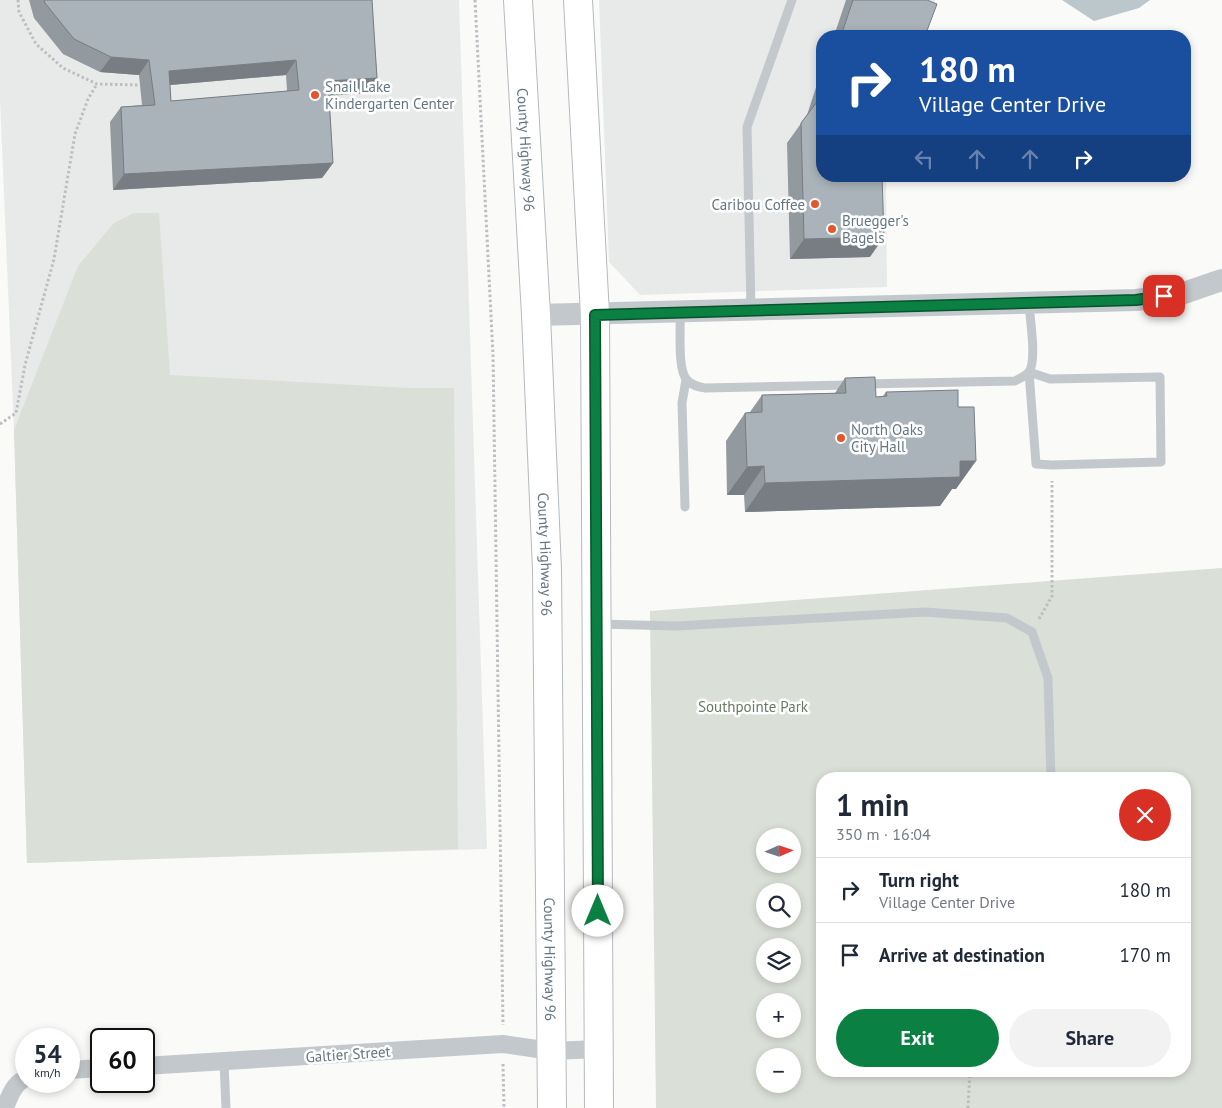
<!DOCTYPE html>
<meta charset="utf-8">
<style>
:root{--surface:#fff;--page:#f2f2f3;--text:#1f2937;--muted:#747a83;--line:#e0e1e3;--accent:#0b8043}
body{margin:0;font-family:"PT Sans",sans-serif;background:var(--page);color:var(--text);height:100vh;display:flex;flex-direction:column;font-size:19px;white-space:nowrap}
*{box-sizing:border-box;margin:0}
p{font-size:16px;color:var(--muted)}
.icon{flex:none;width:28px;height:28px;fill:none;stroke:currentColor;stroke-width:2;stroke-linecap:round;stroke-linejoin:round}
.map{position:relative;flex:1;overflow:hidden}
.panel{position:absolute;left:816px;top:772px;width:375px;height:305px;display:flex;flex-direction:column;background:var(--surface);border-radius:20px;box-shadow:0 2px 8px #0003}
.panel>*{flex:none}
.top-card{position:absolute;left:816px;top:30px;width:375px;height:152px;border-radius:20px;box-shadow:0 2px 8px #0003;background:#1a4fa0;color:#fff;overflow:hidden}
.needle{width:32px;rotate:87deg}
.controls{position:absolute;left:756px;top:828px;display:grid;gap:10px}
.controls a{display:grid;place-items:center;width:45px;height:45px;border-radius:50%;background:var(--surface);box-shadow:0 2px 8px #0003;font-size:25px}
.speed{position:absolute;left:15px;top:1028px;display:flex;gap:10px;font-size:25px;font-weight:700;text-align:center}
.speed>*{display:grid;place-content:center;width:65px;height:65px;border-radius:50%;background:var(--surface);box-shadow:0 2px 8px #0003;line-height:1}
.speed small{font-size:12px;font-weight:400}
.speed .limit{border:2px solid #111;border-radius:8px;background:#fff;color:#111}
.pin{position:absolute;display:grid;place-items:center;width:42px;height:42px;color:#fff;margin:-21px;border-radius:10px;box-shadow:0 2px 8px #0006}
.me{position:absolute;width:55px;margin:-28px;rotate:0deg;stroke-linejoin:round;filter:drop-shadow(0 0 4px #0008)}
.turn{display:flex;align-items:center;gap:18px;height:105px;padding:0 20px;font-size:22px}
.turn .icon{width:65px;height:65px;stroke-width:2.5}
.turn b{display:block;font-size:35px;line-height:42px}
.lanes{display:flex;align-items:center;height:48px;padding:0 20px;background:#0003;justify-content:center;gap:25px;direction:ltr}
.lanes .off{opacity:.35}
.round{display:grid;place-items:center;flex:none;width:52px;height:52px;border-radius:26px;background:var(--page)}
.overview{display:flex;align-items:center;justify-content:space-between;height:85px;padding:0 20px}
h1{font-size:30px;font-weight:600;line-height:38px}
.button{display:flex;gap:10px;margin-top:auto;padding:10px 20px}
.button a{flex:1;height:58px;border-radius:30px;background:var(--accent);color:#fff;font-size:20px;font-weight:600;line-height:58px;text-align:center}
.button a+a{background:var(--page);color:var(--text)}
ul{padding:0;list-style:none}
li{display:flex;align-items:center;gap:15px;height:65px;padding:0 20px;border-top:1px solid var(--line)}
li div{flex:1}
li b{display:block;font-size:19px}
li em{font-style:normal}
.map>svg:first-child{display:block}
</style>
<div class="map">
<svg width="1222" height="1108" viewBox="0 0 1222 1108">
<rect width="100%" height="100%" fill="#fafaf8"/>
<!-- built -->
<g fill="#e8e9e9">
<polygon points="0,0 459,0 487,849 27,863 14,430 0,100"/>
<polygon points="599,0 935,0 923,36 822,36 822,176 886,176 887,287 640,295 609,262"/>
</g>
<!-- green -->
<g fill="#dadfd7" fill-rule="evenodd">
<polygon points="134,213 159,213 170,375 408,388 454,388 458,849 27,863 14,430 78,266 114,223"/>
<path d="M1222 568V1108H656L650 611ZM822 779H1185V1071H822ZM765 836H792V864H765ZM765 891H792V919H765ZM765 946H792V974H765ZM765 1001H792V1029H765ZM765 1056H792V1084H765Z"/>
</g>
<!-- water -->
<polygon fill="#bbc7cb" points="1062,0 1150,0 1139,8 1094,21"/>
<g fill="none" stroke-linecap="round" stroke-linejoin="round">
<!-- primary casing -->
<g stroke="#b5babe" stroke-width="30">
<g id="primary">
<path id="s1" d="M518 0 536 315 547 570 552 1108"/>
<polyline points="578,0 595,315 599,1108"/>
</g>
</g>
<!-- path -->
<g stroke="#bbbfc2" stroke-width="3" stroke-dasharray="2.5 2.5" stroke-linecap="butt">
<polyline points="18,0 19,12 36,44 63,68 97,84 140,85"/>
<polyline points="475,0 493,355 503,1025"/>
<polyline points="0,424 16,413 25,365 54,259 75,134 88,99 97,84"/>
<polyline points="1039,619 1052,596 1052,481"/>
<polyline points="503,1064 504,1108"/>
<polyline points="968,1108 970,1071"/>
</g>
<!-- service -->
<g stroke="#c3c8cc" stroke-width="9">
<polyline points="751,309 747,127 792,0"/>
<path d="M680 313C681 328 677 370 687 380 692 386 699 387 705 388L850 385"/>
<polygon points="1029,372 1050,379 1160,377 1161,462 1052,465 1036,464"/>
<path d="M863 384 1015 381C1020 378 1026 376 1029 372 1037 360 1030 320 1029 304"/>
<polyline points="685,507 682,403 686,380"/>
<polyline points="598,624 677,626 925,612 1007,618 1032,632 1048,678 1051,779"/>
<polyline points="224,1062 226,1108"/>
</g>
<!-- minor -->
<g stroke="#c3c8cc" stroke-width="18">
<polyline points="144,1066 503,1044 551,1051 599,1049"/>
<polyline points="69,1070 101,1068"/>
<path d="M5 1108C9 1097 14 1083 26 1078"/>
</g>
<!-- tertiary -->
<polyline stroke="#c3c8cc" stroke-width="22" points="536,315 1136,300 1178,295 1222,280"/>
<!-- primary -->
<use href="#primary" stroke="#fff" stroke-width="28"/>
</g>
<!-- wall -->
<g fill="#929a9f" fill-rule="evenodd">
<path d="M29 0H372L377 78 366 93 329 96 333 163 322 178 113 190 110 122 121 107 142 105 139 75 100 72 63 54 34 18ZM286 75 287 91 171 101 170 85Z"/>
<polygon points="846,0 927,0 925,36 834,36"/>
<polygon points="822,69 822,176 870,257 790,259 787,143 807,115"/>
<polygon points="845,378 876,397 883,396 886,392 956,489 952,489 940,506 745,512 744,495 727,495 726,441 745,413 750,412 762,395 835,393"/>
</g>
<!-- shaded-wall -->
<g fill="#777d82">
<polygon points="111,57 149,60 139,75 100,72"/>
<polygon points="296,60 286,75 158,86 169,71"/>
<polygon points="377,78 366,93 317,96 328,81"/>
<polygon points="333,163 322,178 113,190 124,174"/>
<polygon points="884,237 870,257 790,259 804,239"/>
<polygon points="960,461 976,461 956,489 952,489 940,506 745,512 765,483"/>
<polygon points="764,466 744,495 727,495 747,467"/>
</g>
<!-- building -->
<g fill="#aab3b9" stroke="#777d82" fill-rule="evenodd">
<path d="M44 0H372L377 78 328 81 333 163 124 174 121 107 155 105 149 60 111 57 74 39 45 3ZM296 60 299 90 171 101 169 71Z"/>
<polygon points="853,0 927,0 937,4 925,36 841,36"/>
<polygon points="822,90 822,176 882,176 884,237 804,239 801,123 820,98"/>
<polygon points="875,377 876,397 887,396 886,392 958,390 958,407 974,407 976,461 960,461 960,477 765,483 764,466 747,467 745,413 762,412 762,395 846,393 845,378"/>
</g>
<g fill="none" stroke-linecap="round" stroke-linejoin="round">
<!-- route casing -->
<g stroke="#07532c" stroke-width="12">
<polyline id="route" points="598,911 595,315 1136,300 1164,296"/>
</g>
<!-- route -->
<use href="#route" stroke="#0b8043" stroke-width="9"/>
</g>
<!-- markers -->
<g fill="#e4572e" stroke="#fff" stroke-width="2">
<circle cx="315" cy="95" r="5"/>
<circle cx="815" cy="204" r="5"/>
<circle cx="832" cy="229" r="5"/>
<circle cx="841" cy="438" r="5"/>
</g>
<g text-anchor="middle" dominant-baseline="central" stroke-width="5" stroke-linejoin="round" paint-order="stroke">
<!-- poi labels -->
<g font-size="15" fill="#657683" stroke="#fff" text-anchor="start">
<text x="325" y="86">Snail Lake<tspan x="325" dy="17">Kindergarten Center</tspan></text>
<text x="805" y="204" text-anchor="end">Caribou Coffee</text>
<text x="842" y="220">Bruegger's<tspan x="842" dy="17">Bagels</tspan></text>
<text x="851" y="429">North Oaks<tspan x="851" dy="17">City Hall</tspan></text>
</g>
<!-- street labels -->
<g font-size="15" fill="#657683" stroke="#fff">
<text stroke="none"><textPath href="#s1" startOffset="150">County Highway 96</textPath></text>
<text stroke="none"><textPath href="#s1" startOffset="555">County Highway 96</textPath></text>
<text stroke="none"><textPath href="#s1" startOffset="960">County Highway 96</textPath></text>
<text transform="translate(348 1054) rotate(-4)">Galtier Street</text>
</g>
<!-- park labels -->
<g font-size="15" fill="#687a64" stroke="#fff">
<text x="753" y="706">Southpointe Park</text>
</g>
</g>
</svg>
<div class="controls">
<a><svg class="needle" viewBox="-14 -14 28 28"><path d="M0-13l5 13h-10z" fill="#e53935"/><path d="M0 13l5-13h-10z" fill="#747a83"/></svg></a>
<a><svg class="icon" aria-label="search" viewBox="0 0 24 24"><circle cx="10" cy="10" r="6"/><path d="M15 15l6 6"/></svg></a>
<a><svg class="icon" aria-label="layers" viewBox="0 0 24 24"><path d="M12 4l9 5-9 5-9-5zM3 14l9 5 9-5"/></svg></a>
<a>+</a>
<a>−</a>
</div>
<div class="speed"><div>54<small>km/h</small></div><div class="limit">60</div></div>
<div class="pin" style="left:1164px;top:296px;background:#d93025"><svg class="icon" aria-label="arrive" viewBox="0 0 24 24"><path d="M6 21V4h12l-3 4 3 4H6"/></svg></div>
<svg class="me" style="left:598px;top:911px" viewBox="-20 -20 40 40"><circle r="19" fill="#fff"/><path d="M0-13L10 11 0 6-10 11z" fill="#0b8043"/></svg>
<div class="top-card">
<div class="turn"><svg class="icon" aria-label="right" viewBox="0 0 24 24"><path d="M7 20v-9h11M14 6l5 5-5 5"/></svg><div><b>180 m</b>Village Center Drive</div></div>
<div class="lanes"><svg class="icon off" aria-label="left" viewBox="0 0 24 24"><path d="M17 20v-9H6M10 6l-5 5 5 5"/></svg><svg class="icon off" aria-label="ahead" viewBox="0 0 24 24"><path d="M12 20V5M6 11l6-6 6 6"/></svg><svg class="icon off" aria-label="ahead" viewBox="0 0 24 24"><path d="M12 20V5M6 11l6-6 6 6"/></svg><svg class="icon" aria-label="right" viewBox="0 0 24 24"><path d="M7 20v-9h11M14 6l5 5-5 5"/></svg></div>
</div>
<section class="panel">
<div class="overview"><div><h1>1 min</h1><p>350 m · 16:04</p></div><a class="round" style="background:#d93025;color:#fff"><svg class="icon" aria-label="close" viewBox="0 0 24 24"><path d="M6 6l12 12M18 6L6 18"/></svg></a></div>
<ul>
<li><svg class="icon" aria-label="right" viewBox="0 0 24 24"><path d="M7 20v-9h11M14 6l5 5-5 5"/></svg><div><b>Turn right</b><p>Village Center Drive</p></div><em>180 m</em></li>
<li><svg class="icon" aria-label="arrive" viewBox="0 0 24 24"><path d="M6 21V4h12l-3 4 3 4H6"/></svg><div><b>Arrive at destination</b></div><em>170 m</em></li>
</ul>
<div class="button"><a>Exit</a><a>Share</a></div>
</section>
</div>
